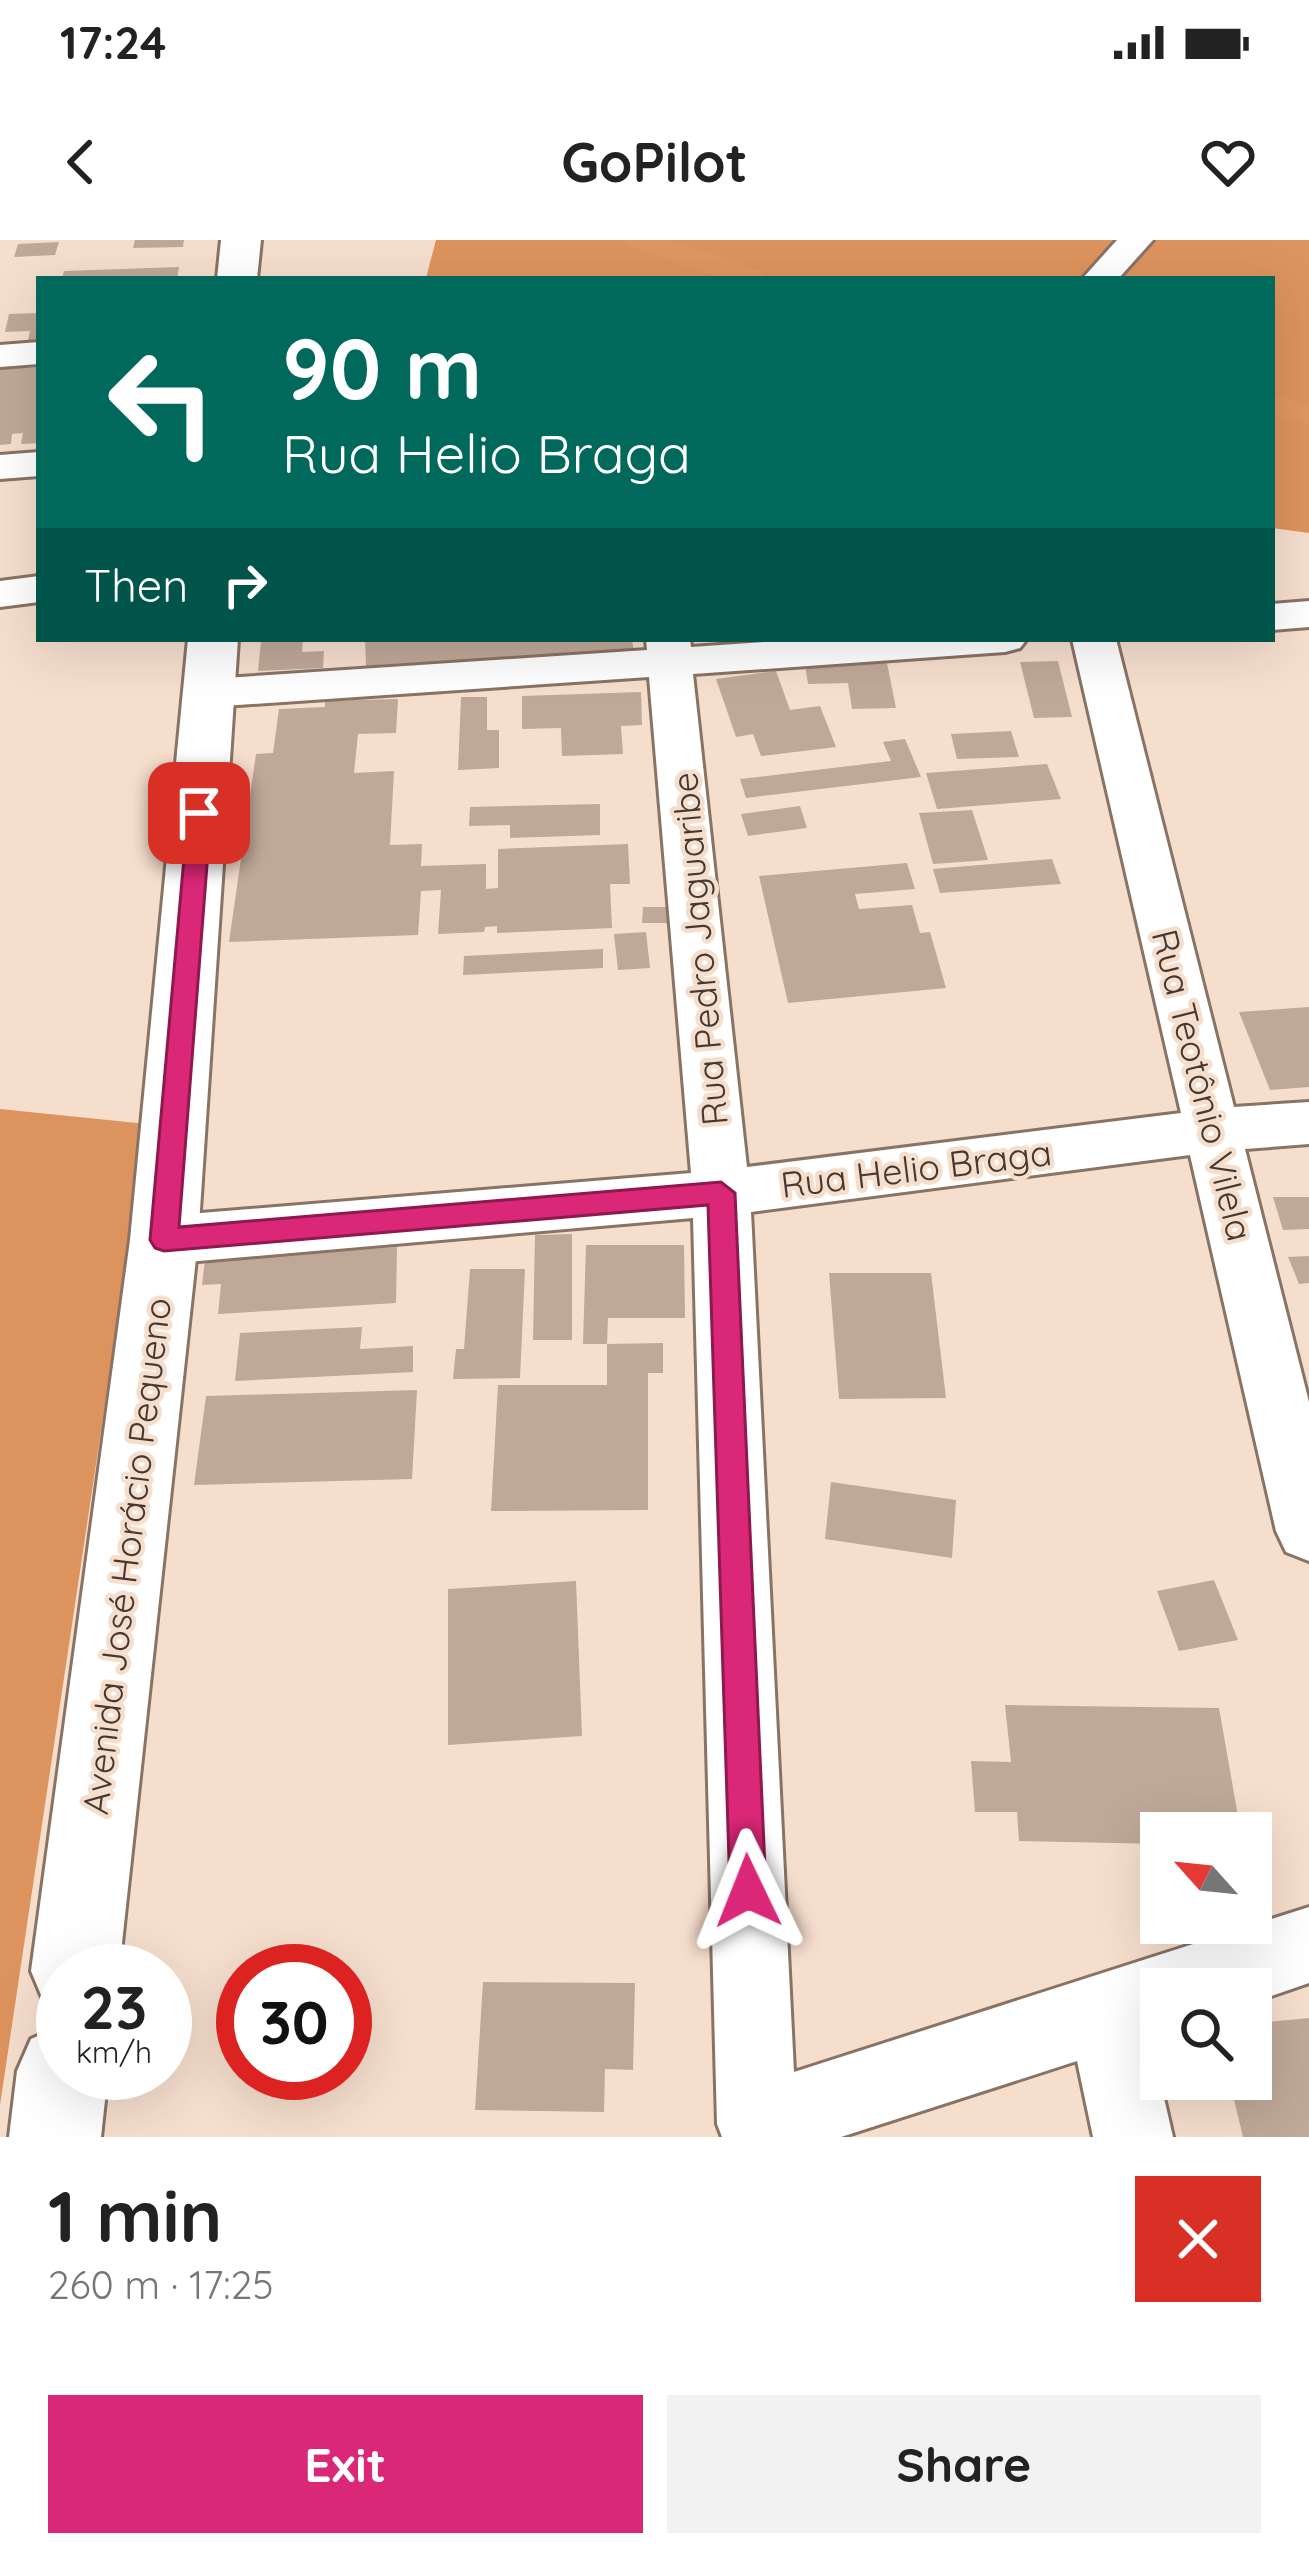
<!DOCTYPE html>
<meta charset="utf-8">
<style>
:root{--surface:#fff;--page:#f2f2f2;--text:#222;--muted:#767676;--accent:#db2777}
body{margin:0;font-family:Quicksand,sans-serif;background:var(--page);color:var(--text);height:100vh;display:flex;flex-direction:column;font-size:45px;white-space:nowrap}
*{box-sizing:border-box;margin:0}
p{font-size:39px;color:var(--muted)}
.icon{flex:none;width:66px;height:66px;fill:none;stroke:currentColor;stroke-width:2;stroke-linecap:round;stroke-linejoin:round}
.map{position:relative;height:1897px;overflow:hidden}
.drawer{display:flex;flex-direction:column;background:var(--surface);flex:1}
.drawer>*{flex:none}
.top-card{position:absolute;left:36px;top:36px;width:1239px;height:366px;border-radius:0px;box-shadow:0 12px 48px #0002;background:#00695c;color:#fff;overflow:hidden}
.needle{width:78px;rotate:297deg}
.controls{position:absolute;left:1140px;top:1572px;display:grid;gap:24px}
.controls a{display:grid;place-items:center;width:132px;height:132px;border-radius:0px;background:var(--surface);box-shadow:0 12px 48px #0002;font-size:60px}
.speed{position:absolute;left:36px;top:1704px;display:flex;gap:24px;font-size:60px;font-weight:700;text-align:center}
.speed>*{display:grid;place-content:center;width:156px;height:156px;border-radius:50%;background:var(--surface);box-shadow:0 12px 48px #0002;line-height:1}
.speed small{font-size:30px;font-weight:400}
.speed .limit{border:18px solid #d22;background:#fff;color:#111}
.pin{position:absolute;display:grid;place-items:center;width:102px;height:102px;color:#fff;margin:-51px;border-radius:24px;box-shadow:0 6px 18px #0006}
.me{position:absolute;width:132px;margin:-66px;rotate:358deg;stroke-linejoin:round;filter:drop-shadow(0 0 9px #0008)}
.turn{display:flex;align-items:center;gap:42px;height:252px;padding:0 48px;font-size:54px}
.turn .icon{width:156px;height:156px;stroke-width:2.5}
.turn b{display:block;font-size:84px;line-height:102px}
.then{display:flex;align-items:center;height:114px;padding:0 48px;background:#0003;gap:24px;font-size:45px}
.round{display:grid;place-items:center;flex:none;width:126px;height:126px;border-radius:0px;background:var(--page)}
.headline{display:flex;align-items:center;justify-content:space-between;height:204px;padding:0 48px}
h1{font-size:72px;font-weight:800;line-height:90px}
.cta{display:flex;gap:24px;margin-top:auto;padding:24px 48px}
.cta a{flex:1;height:138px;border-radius:0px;background:var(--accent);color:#fff;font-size:48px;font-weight:800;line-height:138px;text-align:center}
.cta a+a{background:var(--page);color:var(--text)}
.status{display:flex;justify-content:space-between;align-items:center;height:84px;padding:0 60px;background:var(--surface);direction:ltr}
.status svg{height:33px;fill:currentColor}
header{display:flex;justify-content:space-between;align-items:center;height:156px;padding:0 48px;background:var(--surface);font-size:54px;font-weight:800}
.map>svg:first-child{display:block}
</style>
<div class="status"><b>17:24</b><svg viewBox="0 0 49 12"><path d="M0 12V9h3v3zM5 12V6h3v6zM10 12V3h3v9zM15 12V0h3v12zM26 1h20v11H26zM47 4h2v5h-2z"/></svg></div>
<header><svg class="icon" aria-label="back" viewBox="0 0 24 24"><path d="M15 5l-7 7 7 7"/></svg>GoPilot<svg class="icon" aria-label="heart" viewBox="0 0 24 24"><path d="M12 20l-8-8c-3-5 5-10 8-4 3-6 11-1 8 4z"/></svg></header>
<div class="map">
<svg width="1309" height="1897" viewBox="0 0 1309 1897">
<rect width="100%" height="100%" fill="#f6decd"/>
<!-- forest -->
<g fill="#dd935d">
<polygon points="436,0 1309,0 1309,293 1272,288 1272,39 426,38"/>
<polygon points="0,869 147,884 0,1865"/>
</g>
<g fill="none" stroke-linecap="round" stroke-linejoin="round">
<!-- canal -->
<g fill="#e09660" fill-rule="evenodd">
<polygon points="627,0 671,0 764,32 769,39 723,39 631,6"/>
<polygon points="1272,156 1309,164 1309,184 1272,176"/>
</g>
</g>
<!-- building -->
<g fill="#bfa898">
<polygon points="135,0 184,0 183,7 133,8"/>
<polygon points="59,2 55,15 14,17 18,4"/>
<polygon points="179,27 177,39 62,39 64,31"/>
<polygon points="39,73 39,100 28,100 30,91 5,92 9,74"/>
<polygon points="26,122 25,128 39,127 39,203 21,204 23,193 12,194 11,204 0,205 0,123"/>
<polygon points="299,399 303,399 302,412 324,411 323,428 258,431 261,401"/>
<polygon points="365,399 632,399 634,413 408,428 408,423 366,426"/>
<polygon points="1058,421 1072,477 1034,478 1020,422"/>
<polygon points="887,423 896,468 852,469 848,443 808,444 805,425"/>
<polygon points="776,431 790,470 820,466 836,507 761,516 753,494 736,497 716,439"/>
<polygon points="641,452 642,485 621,486 623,514 562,516 561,488 522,489 522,456"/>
<polygon points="461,457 487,457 487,490 499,490 499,528 458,530"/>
<polygon points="398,459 396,493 358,494 354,533 394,531 390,605 422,604 421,626 486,624 486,649 498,648 498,609 628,604 630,644 610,644 612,688 497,693 497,686 485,687 484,692 438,694 441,650 421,651 418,695 229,702 256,514 273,513 279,469 325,467 325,461"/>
<polygon points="1011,491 1019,517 957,519 951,494"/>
<polygon points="905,499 921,537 746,558 740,539 891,521 883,502"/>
<polygon points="1047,524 1061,559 937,569 926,533"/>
<polygon points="600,564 600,595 510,598 510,585 469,586 470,567"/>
<polygon points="800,566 807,588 748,596 741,574"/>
<polygon points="972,570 988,620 933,624 919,573"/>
<polygon points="1052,619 1061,644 940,653 933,629"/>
<polygon points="907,623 915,649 855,654 859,669 912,665 920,693 930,692 946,748 788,763 759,636"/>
<polygon points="643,667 677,667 677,683 642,683"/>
<polygon points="646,692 650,728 618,730 614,694"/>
<polygon points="603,709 603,728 463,735 464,716"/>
<polygon points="1309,767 1309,847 1270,850 1239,772"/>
<polygon points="1273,957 1309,957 1309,989 1283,990"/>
<polygon points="572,994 572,1100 533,1100 535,995"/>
<polygon points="586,1005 684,1005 685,1078 608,1078 607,1104 663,1103 663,1133 648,1133 648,1270 491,1271 498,1145 607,1145 607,1104 583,1104"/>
<polygon points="397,1007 396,1063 218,1074 221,1044 202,1045 205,1020"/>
<polygon points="1309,1016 1309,1043 1299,1044 1288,1017"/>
<polygon points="470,1029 525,1029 520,1138 453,1139 456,1109 464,1109"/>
<polygon points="829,1033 931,1033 946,1158 839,1159"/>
<polygon points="362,1087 360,1109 413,1106 413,1132 235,1141 240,1093"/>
<polygon points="417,1150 412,1239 194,1245 206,1156"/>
<polygon points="831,1242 956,1260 952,1318 825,1299"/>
<polygon points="1214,1340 1238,1400 1179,1411 1157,1351"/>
<polygon points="576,1341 582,1496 448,1505 448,1349"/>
<polygon points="1005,1465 1219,1468 1241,1593 1161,1593 1161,1604 1019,1601 1017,1572 975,1572 971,1521 1011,1522"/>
<polygon points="483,1742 635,1743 633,1830 605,1829 604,1872 475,1870"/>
<polygon points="1260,1759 1266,1782 1309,1778 1309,1897 1243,1897 1229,1839 1251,1839 1251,1760"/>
</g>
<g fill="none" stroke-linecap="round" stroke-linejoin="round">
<!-- street casing -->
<g stroke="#897365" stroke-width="6">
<g id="street">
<polygon points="1117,0 1153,0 1118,39 1082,39"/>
<polygon points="39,102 39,124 0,127 0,105"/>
<polygon points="39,212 39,236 0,239 0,215"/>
<polygon points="39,336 39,362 0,367 0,341"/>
<polygon points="1309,361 1309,387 1272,390 1272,364"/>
<polygon points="646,399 690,399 691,407 807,399 1027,399 1020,408 1005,412 693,434 747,927 1181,873 1072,399 1116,399 1234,867 1309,862 1309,904 1245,909 1309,1162 1309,1321 1286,1312 1276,1291 1190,915 751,972 794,1832 1309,1667 1309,1743 1251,1763 1251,1749 1161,1749 1161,1793 1150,1797 1173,1897 1093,1897 1077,1821 841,1897 722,1897 717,1884 693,978 164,1024 143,1017 135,1000 143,983 164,976 691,933 649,437 209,467 193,463 187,453 193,443 209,439 647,410"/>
</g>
</g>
<!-- secondary casing -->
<g stroke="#897365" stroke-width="6">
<g id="secondary">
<polygon points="221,0 261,0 257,39 217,39"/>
<polygon points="188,399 238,399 198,1000 119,1731 63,1731 63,1770 44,1762 31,1731 130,1000"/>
<polygon points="63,1785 63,1833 108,1833 101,1897 9,1897 17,1831 31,1799"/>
</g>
</g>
<!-- street -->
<use href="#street" fill="#fff" fill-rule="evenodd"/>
<!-- secondary -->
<use href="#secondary" fill="#fff" fill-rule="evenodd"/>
</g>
<!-- route -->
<polygon fill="#db2777" stroke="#8e194d" stroke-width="3" points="199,566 211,573 179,987 721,942 735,953 766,1651 760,1664 748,1669 735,1664 730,1651 708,965 164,1011 155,1008 150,1000 188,573"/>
<g text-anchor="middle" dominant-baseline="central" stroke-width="9" stroke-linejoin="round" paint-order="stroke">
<!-- street labels -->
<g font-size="36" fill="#433932" stroke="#f6decd">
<text transform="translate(699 709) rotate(-95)">Rua Pedro Jaguaribe</text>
<text transform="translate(1203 845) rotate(76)">Rua Teotônio Vilela</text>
<text transform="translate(916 928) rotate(-7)">Rua Helio Braga</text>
<text transform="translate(126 1316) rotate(-83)">Avenida José Horácio Pequeno</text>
</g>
</g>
</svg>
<div class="controls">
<a><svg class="needle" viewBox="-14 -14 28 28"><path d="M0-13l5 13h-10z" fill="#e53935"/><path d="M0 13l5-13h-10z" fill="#767676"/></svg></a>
<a><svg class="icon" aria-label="search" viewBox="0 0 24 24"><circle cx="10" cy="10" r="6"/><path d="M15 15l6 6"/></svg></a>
</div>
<div class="speed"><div>23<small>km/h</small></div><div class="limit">30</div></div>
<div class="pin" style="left:199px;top:573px;background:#d93025"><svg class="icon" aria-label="arrive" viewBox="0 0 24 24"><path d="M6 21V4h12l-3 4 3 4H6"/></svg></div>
<svg class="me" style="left:748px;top:1651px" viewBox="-20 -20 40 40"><path d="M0-17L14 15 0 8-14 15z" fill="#db2777" stroke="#fff" stroke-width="4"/></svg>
<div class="top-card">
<div class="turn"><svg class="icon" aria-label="left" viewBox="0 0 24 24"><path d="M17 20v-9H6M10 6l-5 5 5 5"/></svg><div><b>90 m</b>Rua Helio Braga</div></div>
<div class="then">Then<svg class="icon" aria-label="right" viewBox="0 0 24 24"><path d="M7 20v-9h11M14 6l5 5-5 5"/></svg></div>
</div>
</div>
<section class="drawer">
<div class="headline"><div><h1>1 min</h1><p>260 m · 17:25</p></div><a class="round" style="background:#d93025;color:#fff"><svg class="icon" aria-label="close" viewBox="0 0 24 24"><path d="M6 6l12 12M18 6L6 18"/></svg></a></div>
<div class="cta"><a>Exit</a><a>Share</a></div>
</section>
